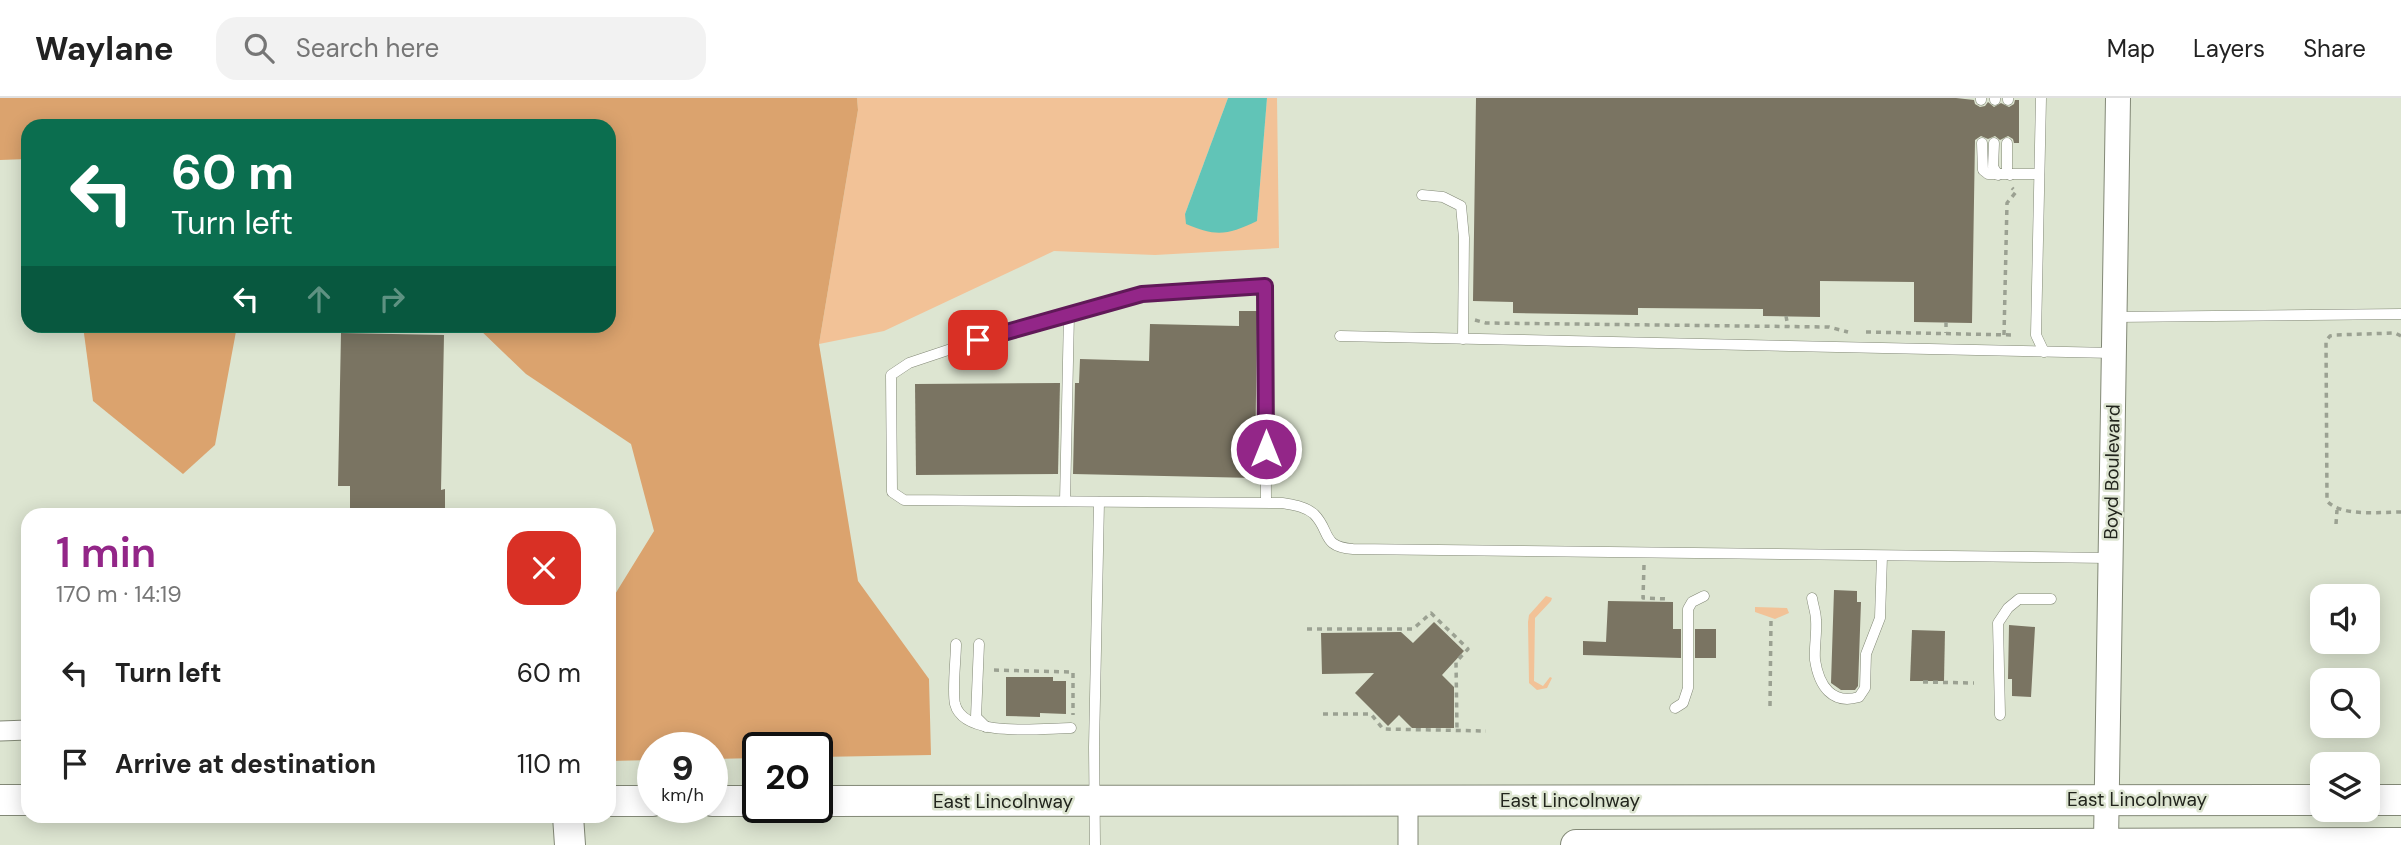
<!DOCTYPE html>
<meta charset="utf-8">
<style>
:root{--surface:#fff;--page:#f2f2f2;--text:#222;--muted:#767676;--line:#e0e0e0;--accent:#932688}
body{margin:0;font-family:"DM Sans",sans-serif;background:var(--page);color:var(--text);height:100vh;display:flex;flex-direction:column;font-size:26px;white-space:nowrap}
*{box-sizing:border-box;margin:0}
p{font-size:23px;color:var(--muted)}
.icon{flex:none;width:38px;height:38px;fill:none;stroke:currentColor;stroke-width:2;stroke-linecap:round;stroke-linejoin:round}
.map{position:relative;flex:1;overflow:hidden}
.sheet{position:absolute;left:21px;top:410px;width:595px;height:315px;display:flex;flex-direction:column;background:var(--surface);border-radius:21px;box-shadow:0 4px 18px #0003}
.sheet>*{flex:none}
.top-card{position:absolute;left:21px;top:21px;width:595px;height:214px;border-radius:21px;box-shadow:0 4px 18px #0003;background:#0b6e4f;color:#fff;overflow:hidden}
.controls{position:absolute;left:2310px;top:486px;display:grid;gap:14px}
.controls a{display:grid;place-items:center;width:70px;height:70px;border-radius:14px;background:var(--surface);box-shadow:0 4px 18px #0003;font-size:35px}
.speed{position:absolute;left:637px;top:634px;display:flex;gap:14px;font-size:35px;font-weight:700;text-align:center}
.speed>*{display:grid;place-content:center;width:91px;height:91px;border-radius:50%;background:var(--surface);box-shadow:0 4px 18px #0003;line-height:1}
.speed small{font-size:18px;font-weight:400}
.speed .limit{border:4px solid #111;border-radius:10px;background:#fff;color:#111}
.pin{position:absolute;display:grid;place-items:center;width:60px;height:60px;color:#fff;margin:-30px;border-radius:14px;box-shadow:0 4px 10px #0006}
.me{position:absolute;width:77px;margin:-38px;rotate:0deg;stroke-linejoin:round;filter:drop-shadow(0 0 5px #0008)}
.turn{display:flex;align-items:center;gap:24px;height:147px;padding:0 35px;font-size:32px}
.turn .icon{width:91px;height:91px;stroke-width:2.5}
.turn b{display:block;font-size:49px;line-height:60px}
.lanes{display:flex;align-items:center;height:66px;padding:0 35px;background:#0003;justify-content:center;gap:35px;direction:ltr}
.lanes .off{opacity:.35}
.round{display:grid;place-items:center;flex:none;width:74px;height:74px;border-radius:21px;background:var(--page)}
.head{display:flex;align-items:center;justify-content:space-between;height:119px;padding:0 35px}
h1{font-size:42px;font-weight:600;line-height:52px;color:var(--accent)}
ul{padding:0;list-style:none}
li{display:flex;align-items:center;gap:21px;height:91px;padding:0 35px}
li div{flex:1}
li b{display:block;font-size:26px}
li em{font-style:normal}
header{display:flex;align-items:center;gap:42px;box-sizing:border-box;height:98px;padding:0 35px;background:var(--surface);border-bottom:2px solid var(--line)}
header strong{font-size:33px}
nav{display:flex;gap:38px;margin-inline-start:auto;font-size:24px}
.search{width:490px;height:63px;background:var(--page);display:flex;align-items:center;gap:18px;box-sizing:border-box;padding:0 24px;border-radius:21px;color:var(--muted);font-size:26px}
.map>svg:first-child{display:block}
</style>
<header>
<strong>Waylane</strong>
<div class="search"><svg class="icon" aria-label="search" viewBox="0 0 24 24"><circle cx="10" cy="10" r="6"/><path d="M15 15l6 6"/></svg>Search here</div>
<nav><a>Map</a><a>Layers</a><a>Share</a></nav>
</header>
<div class="map">
<svg width="2401" height="747" viewBox="0 0 2401 747">
<rect width="100%" height="100%" fill="#dde5d1"/>
<!-- green -->
<g fill="#f2c297">
<polygon points="857,0 1228,0 1185,116 1257,123 1267,0 1277,0 1279,150 1155,157 1054,153 884,233 819,246 858,12"/>
<polygon points="1546,498 1552,500 1551,503 1535,520 1534,583 1543,588 1550,579 1552,580 1547,590 1537,592 1529,585 1528,524 1529,517"/>
<polygon points="1755,509 1787,510 1789,515 1775,521 1755,514"/>
</g>
<!-- forest -->
<g fill="#dba36e">
<polygon points="0,0 857,0 858,12 819,246 858,483 929,581 931,657 817,659 817,649 758,649 758,660 712,661 712,649 653,649 653,662 609,663 609,506 654,433 631,346 526,276 476,228 609,228 609,28 28,28 28,61 0,62"/>
<polygon points="83,228 237,228 215,347 183,376 93,303"/>
</g>
<!-- water -->
<path fill="#61c4b7" d="M1228 0H1267L1257 123C1228 137 1216 139 1186 126L1185 116Z"/>
<!-- building -->
<g fill="#7a7462">
<polygon points="1476,0 1956,0 1974,2 1975,6 1980,9 1985,8 1988,4 1994,9 2001,5 2009,9 2014,6 2015,2 2019,2 2019,45 2014,45 2013,41 2008,38 2000,42 1995,38 1988,41 1981,38 1975,42 1972,225 1914,224 1914,184 1820,183 1820,219 1763,218 1763,211 1638,210 1638,217 1513,215 1513,204 1473,203"/>
<polygon points="1239,213 1257,213 1255,380 1073,376 1075,285 1079,285 1080,261 1149,263 1150,226 1239,228"/>
<polygon points="341,235 444,237 441,392 445,391 445,416 350,416 350,388 338,388"/>
<polygon points="1060,285 1058,376 916,377 915,286"/>
<polygon points="1834,492 1857,493 1857,504 1861,504 1858,588 1855,592 1841,592 1831,585"/>
<polygon points="1608,503 1673,504 1673,531 1681,531 1681,560 1583,557 1583,543 1606,544"/>
<polygon points="1434,524 1464,553 1442,577 1454,589 1454,630 1412,630 1399,617 1388,628 1355,595 1374,575 1322,576 1321,535 1401,534 1413,545"/>
<polygon points="2009,527 2035,529 2031,599 2012,598 2012,581 2008,581"/>
<rect x="1695" y="531" width="21" height="29"/>
<polygon points="1912,532 1945,533 1944,583 1910,583"/>
<polygon points="1006,579 1053,579 1053,583 1066,583 1066,616 1040,615 1040,619 1006,618"/>
</g>
<g fill="none" stroke-linecap="round" stroke-linejoin="round">
<!-- service casing -->
<g stroke="#828876" stroke-width="11">
<g id="service">
<polyline points="2041,0 2036,237 2044,254"/>
<polyline points="1981,2 1981,0"/>
<polyline points="1995,2 1995,0"/>
<polyline points="2008,2 2008,0"/>
<polyline points="1982,45 1983,72 1988,76 2039,76"/>
<polyline points="1994,45 1993,69 1998,77"/>
<polyline points="2007,45 2007,73 2010,77"/>
<polyline points="1422,97 1443,99 1461,108 1464,140 1463,241"/>
<polyline points="2115,219 2401,216"/>
<polyline points="1340,238 2113,255"/>
<polyline points="1065,403 1069,216"/>
<path d="M1266 405 1265 188 1142 196 978 242 909 265 891 277 892 394 904 402 1282 405C1293 407 1305 408 1314 416 1331 433 1321 449 1353 451L2109 460"/>
<path d="M1812 500C1813 507 1816 515 1816 522 1817 536 1814 549 1815 562 1819 588 1832 607 1859 599L1865 590 1866 556 1880 520 1882 458"/>
<path d="M956 546C956 560 952 593 955 606 964 641 1042 630 1071 630"/>
<polyline points="979,546 976,619 986,629"/>
<polyline points="1675,610 1683,605 1688,590 1688,511 1692,504 1704,498"/>
<polyline points="2000,617 1998,525 2008,510 2019,501 2051,501"/>
<polyline points="1095,747 1094,649 1099,404"/>
</g>
</g>
<!-- minor casing -->
<g stroke="#828876" stroke-width="21">
<g id="minor">
<polyline points="0,633 28,632"/>
<polyline points="1408,702 1408,747"/>
</g>
</g>
<!-- tertiary casing -->
<g stroke="#828876" stroke-width="26">
<polyline id="tertiary" points="2106,744 2118,0"/>
</g>
<!-- primary casing -->
<g stroke="#828876" stroke-width="32">
<g id="primary">
<polyline points="0,702 28,702"/>
<polyline points="2368,702 2401,702"/>
<polyline points="609,703 653,703"/>
<polyline points="712,703 758,703"/>
<polyline points="817,703 2322,702"/>
<polyline points="568,718 570,747"/>
<polyline points="1576,747 2401,745"/>
</g>
</g>
<!-- path -->
<g stroke="#9ba192" stroke-width="3.5" stroke-dasharray="5 5" stroke-linecap="butt">
<polyline points="1786,218 1788,229"/>
<polyline points="1475,222 1486,225 1829,229 1848,234"/>
<polyline points="1946,224 1946,235"/>
<polyline points="1866,234 2014,237"/>
<polyline points="2004,237 2007,105 2016,94 2012,90"/>
<path d="M2401 238 2395 235 2335 237 2330 238 2326 243 2327 403C2341 419 2380 414 2401 414"/>
<polyline points="2336,426 2337,412"/>
<polyline points="1644,467 1643,500 1669,501"/>
<polyline points="1307,531 1413,531 1431,515 1468,551 1456,564 1457,632"/>
<polyline points="994,572 1073,574 1073,617"/>
<polyline points="1923,584 1974,585"/>
<polyline points="1770,608 1771,521"/>
<polyline points="1323,616 1371,616 1383,631 1486,633"/>
</g>
<!-- service -->
<use href="#service" stroke="#fff" stroke-width="10"/>
<!-- minor -->
<use href="#minor" stroke="#fff" stroke-width="19"/>
<!-- tertiary -->
<use href="#tertiary" stroke="#fff" stroke-width="24"/>
<!-- primary -->
<use href="#primary" stroke="#fff" stroke-width="30"/>
</g>
<g fill="none" stroke-linecap="round" stroke-linejoin="round">
<!-- route casing -->
<g stroke="#601958" stroke-width="18">
<polyline id="route" points="978,242 1142,196 1265,188 1266,351"/>
</g>
<!-- route -->
<use href="#route" stroke="#932688" stroke-width="12"/>
</g>
<g text-anchor="middle" dominant-baseline="central" stroke-width="5" stroke-linejoin="round" paint-order="stroke">
<!-- street labels -->
<g font-size="19" fill="#22251d" stroke="#dde5d1">
<text transform="translate(2112 374) rotate(-89)">Boyd Boulevard</text>
<text x="2137" y="701">East Lincolnway</text>
<text x="1570" y="702">East Lincolnway</text>
<text x="1003" y="703">East Lincolnway</text>
</g>
</g>
</svg>
<div class="controls">
<a><svg class="icon" aria-label="sound" viewBox="0 0 24 24"><path d="M4 9h4l5-4v14l-5-4H4zM17 9q2 3 0 6"/></svg></a>
<a><svg class="icon" aria-label="search" viewBox="0 0 24 24"><circle cx="10" cy="10" r="6"/><path d="M15 15l6 6"/></svg></a>
<a><svg class="icon" aria-label="layers" viewBox="0 0 24 24"><path d="M12 4l9 5-9 5-9-5zM3 14l9 5 9-5"/></svg></a>
</div>
<div class="speed"><div>9<small>km/h</small></div><div class="limit">20</div></div>
<div class="pin" style="left:978px;top:242px;background:#d93025"><svg class="icon" aria-label="arrive" viewBox="0 0 24 24"><path d="M6 21V4h12l-3 4 3 4H6"/></svg></div>
<svg class="me" style="left:1266px;top:351px" viewBox="-20 -20 40 40"><circle r="17" fill="#932688" stroke="#fff" stroke-width="3"/><path d="M0-11L8 9 0 5-8 9z" fill="#fff"/></svg>
<div class="top-card">
<div class="turn"><svg class="icon" aria-label="left" viewBox="0 0 24 24"><path d="M17 20v-9H6M10 6l-5 5 5 5"/></svg><div><b>60 m</b>Turn left</div></div>
<div class="lanes"><svg class="icon" aria-label="left" viewBox="0 0 24 24"><path d="M17 20v-9H6M10 6l-5 5 5 5"/></svg><svg class="icon off" aria-label="ahead" viewBox="0 0 24 24"><path d="M12 20V5M6 11l6-6 6 6"/></svg><svg class="icon off" aria-label="right" viewBox="0 0 24 24"><path d="M7 20v-9h11M14 6l5 5-5 5"/></svg></div>
</div>
<section class="sheet">
<div class="head"><div><h1>1 min</h1><p>170 m · 14:19</p></div><a class="round" style="background:#d93025;color:#fff"><svg class="icon" aria-label="close" viewBox="0 0 24 24"><path d="M6 6l12 12M18 6L6 18"/></svg></a></div>
<ul>
<li><svg class="icon" aria-label="left" viewBox="0 0 24 24"><path d="M17 20v-9H6M10 6l-5 5 5 5"/></svg><div><b>Turn left</b></div><em>60 m</em></li>
<li><svg class="icon" aria-label="arrive" viewBox="0 0 24 24"><path d="M6 21V4h12l-3 4 3 4H6"/></svg><div><b>Arrive at destination</b></div><em>110 m</em></li>
</ul>
</section>
</div>
